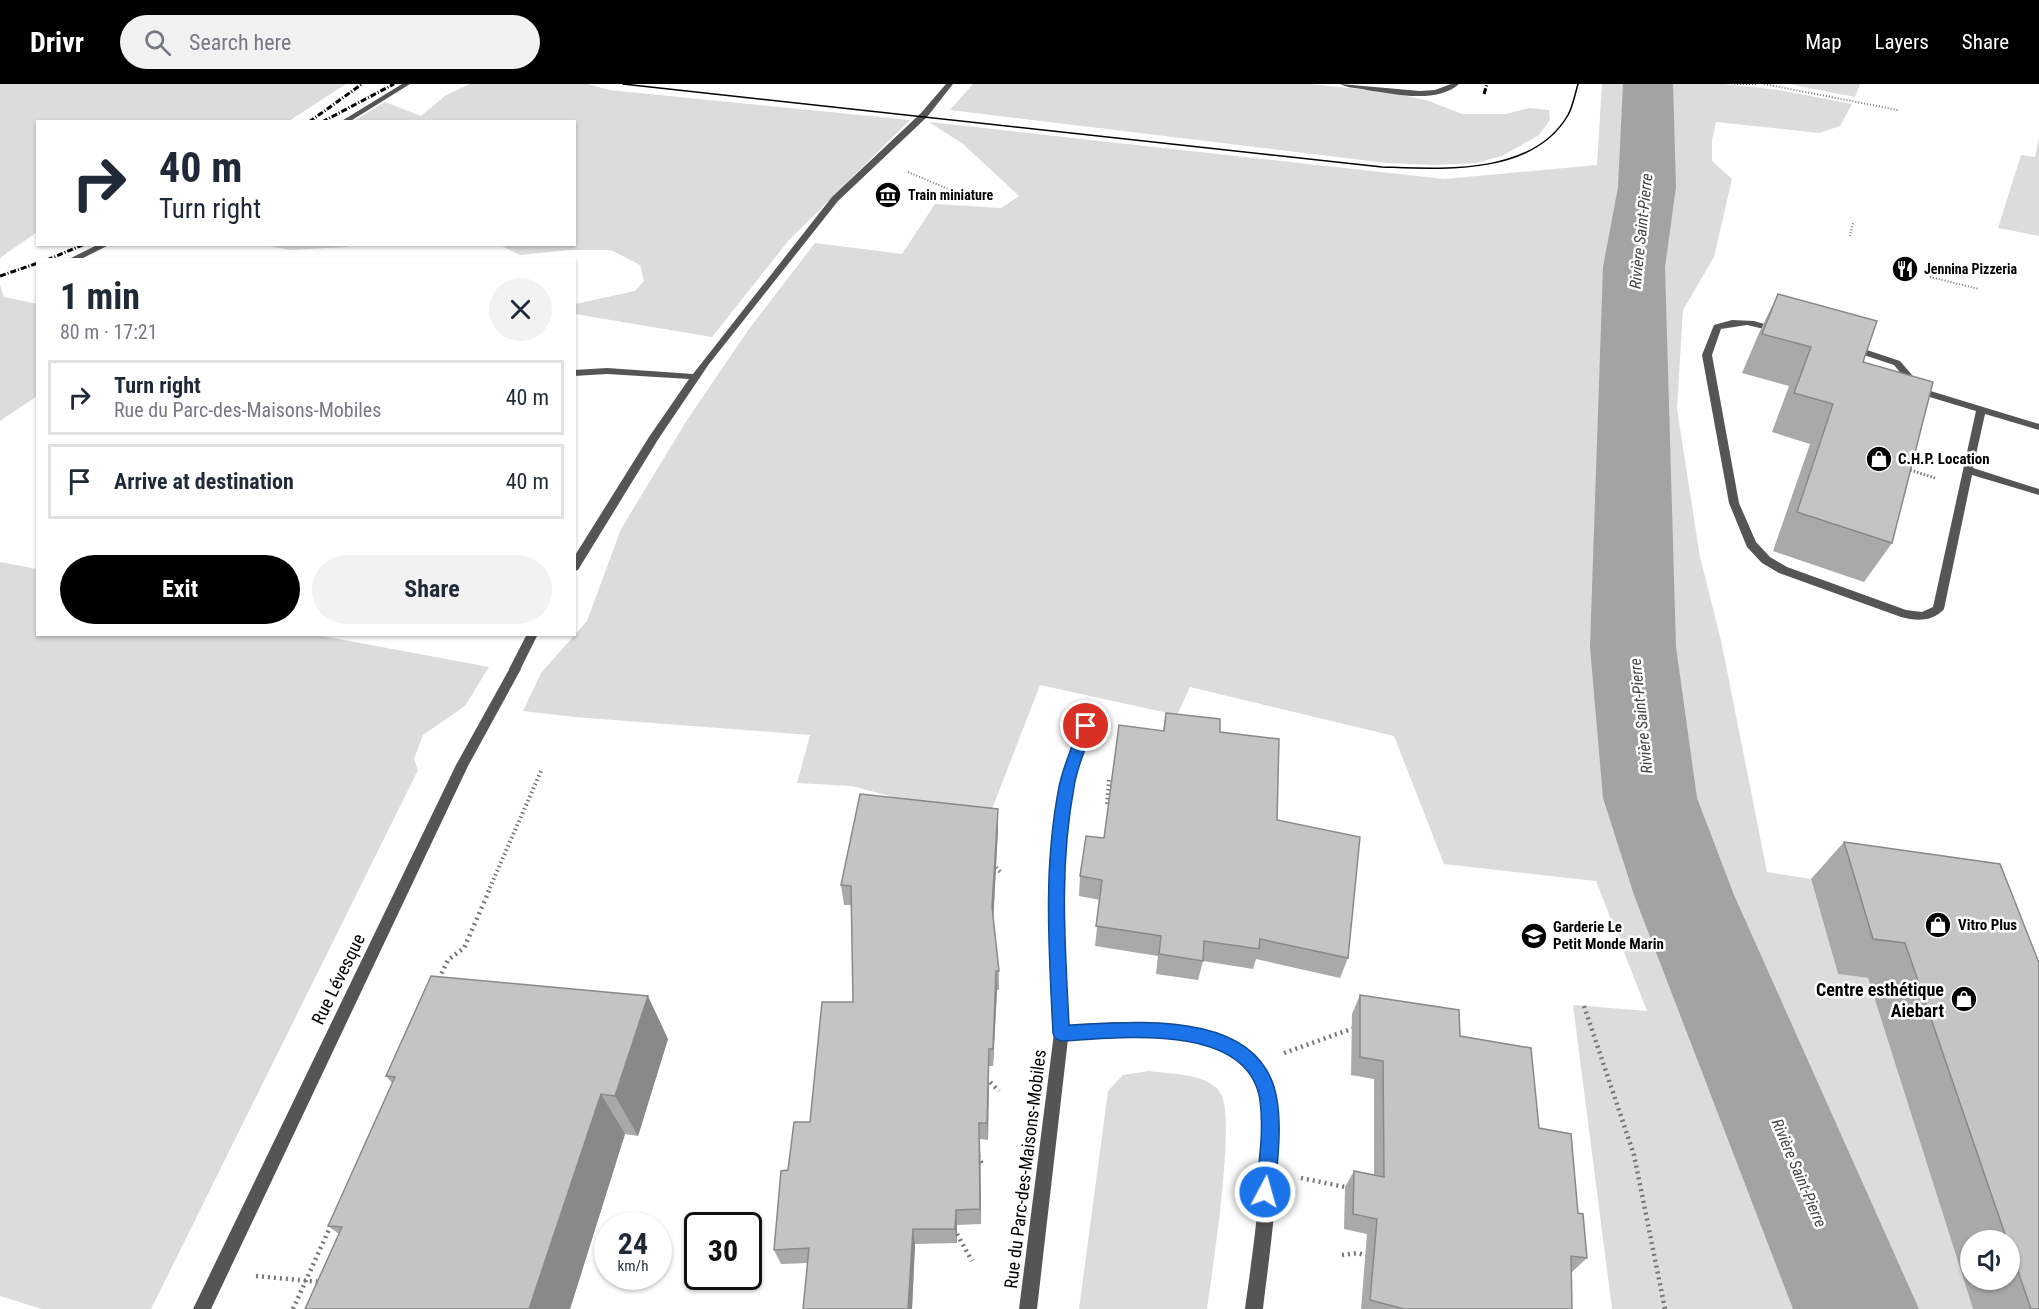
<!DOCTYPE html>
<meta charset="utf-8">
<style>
:root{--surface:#fff;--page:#f2f2f3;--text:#1f2937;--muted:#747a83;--line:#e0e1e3;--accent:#000}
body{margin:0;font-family:"Roboto Condensed",sans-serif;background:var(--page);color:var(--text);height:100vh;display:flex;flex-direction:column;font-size:22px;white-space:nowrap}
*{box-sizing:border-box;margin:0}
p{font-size:20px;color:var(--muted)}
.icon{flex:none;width:33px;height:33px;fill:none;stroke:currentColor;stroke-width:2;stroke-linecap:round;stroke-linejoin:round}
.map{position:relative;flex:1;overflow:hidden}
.side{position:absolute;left:36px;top:174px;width:540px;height:378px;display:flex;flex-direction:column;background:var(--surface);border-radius:0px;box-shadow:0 2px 4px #0004}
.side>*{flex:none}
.guide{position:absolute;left:36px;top:36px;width:540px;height:126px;border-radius:0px;box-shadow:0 2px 4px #0004;background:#fff;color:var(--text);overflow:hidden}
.fabs{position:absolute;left:1960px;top:1146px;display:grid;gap:12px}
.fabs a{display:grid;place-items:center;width:60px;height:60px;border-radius:50%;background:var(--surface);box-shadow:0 2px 4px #0004;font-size:30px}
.speed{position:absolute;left:594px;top:1128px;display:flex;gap:12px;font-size:30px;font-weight:700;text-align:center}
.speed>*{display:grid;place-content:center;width:78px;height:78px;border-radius:50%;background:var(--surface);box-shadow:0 2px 4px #0004;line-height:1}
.speed small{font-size:15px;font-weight:400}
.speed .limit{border:3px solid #111;border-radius:9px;background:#fff;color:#111}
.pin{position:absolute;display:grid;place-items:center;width:51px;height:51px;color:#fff;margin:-26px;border:3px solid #fff;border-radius:50%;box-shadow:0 2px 6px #0007}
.me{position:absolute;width:66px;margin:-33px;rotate:6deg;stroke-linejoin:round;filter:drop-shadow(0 0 4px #0008)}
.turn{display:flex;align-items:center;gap:21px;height:126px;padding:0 24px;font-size:27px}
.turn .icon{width:78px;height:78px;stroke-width:2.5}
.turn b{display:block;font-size:42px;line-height:51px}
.round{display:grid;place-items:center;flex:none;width:63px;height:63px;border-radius:32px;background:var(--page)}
.overview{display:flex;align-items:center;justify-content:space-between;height:102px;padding:0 24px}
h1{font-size:36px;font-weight:700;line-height:45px}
.action{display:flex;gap:12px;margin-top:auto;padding:12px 24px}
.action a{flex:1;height:69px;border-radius:36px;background:var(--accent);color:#fff;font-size:24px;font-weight:700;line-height:69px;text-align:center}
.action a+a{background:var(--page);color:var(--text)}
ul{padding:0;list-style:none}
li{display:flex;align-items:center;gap:18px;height:75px;margin:0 12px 9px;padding:0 12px;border:3px solid var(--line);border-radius:0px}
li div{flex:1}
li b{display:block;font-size:22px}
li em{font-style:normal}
header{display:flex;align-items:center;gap:36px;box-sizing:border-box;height:84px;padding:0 30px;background:var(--accent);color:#fff}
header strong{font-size:28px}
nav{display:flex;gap:33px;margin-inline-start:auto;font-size:21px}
.search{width:420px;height:54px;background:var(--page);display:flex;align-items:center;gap:15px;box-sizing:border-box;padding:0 21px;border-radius:33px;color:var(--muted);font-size:22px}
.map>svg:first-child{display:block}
</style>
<header>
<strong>Drivr</strong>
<div class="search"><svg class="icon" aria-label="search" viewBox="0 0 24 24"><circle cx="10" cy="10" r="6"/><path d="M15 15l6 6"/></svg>Search here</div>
<nav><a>Map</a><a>Layers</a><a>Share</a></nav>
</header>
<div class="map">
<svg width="2039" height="1225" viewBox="0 0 2039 1225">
<rect width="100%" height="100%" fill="#fff"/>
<!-- green -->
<g fill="#dcdcdc">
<polygon points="0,0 346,0 289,37 38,38 37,148 0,174"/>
<polygon points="470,0 588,0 609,6 910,36 789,156 712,253 575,230 575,220 635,207 644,197 640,181 611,166 569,166 520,171 502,162 470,161 574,160 574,38 352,38 385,18 421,32 446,11"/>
<polygon points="973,0 1310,0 1389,8 1429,17 1462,30 1506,30 1529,24 1549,26 1550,36 1539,51 1502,72 1476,79 1434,81 1387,79 950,26"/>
<polygon points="1602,0 1723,0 1779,6 1852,20 1840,42 1819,49 1716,38 1712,56 1712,77 1732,95 1714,173 1683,226 1677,325 1700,473 1722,561 1767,788 1811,795 1838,890 1868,894 1973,1225 1612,1225 1573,921 1647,927 1596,797 1444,780 1394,652 1190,603 1177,631 1040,601 987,738 852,702 797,699 810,651 575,633 523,627 541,589 587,537 621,445 687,336 749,245 815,159 902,170 935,120 1001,124 1019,112 963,60 929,38 1444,95 1597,81"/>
<polygon points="1789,0 1860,0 1855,13"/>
<polygon points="2039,53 2039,152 1998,144 2021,71 2035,73"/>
<polygon points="265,161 353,161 346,163 290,166"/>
<polygon points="0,201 4,213 38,220 37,312 0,337"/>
<polygon points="0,478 37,485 38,550 317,551 489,583 465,622 423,651 414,675 418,686 151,1225 42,1225 0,1212"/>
<path d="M1149 987C1169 990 1210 989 1221 1010 1236 1035 1212 1189 1207 1225H1079L1108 1007 1123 991Z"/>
</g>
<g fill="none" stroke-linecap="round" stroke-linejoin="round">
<!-- river -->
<polygon fill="#a3a3a3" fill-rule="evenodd" points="1623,0 1673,0 1676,103 1665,183 1676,563 1697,714 1734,811 1919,1225 1793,1225 1634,811 1603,714 1590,563 1603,183 1618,103"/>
<!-- path-far3 -->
<g stroke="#777" stroke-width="2" stroke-dasharray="1 2" stroke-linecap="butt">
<polyline points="1734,0 1758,0"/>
<polyline points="1764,0 1898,26"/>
<polyline points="908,88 955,108"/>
<polyline points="1850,152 1853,139"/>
<polyline points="1930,193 1979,205"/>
</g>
<!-- path-far2 -->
<polyline stroke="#777" stroke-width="3" stroke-dasharray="1.5 2" stroke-linecap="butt" points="1907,385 1935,394"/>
<!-- path-far1 -->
<g stroke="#777" stroke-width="4" stroke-dasharray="1.5 3" stroke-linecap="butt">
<polyline points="1109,696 1107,720 1112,722"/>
<polyline points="993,780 1002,790"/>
<polyline points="488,808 541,687"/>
</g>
<!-- path -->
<g stroke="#777" stroke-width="4.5" stroke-dasharray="2 4" stroke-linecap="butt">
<polyline points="439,895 448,876 464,864 489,807"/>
<polyline points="1584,922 1634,1071 1665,1225"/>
<polyline points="1284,969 1357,943"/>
<polyline points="986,994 999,1007"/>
<polyline points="978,1072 983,1082"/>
<polyline points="1301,1094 1350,1104"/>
<polyline points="957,1150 972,1177"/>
<polyline points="1342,1171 1357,1169 1368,1172"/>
<polyline points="256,1192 320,1198"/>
<polyline points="293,1225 331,1141"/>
</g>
<!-- service -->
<g fill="#555" fill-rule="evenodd">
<polygon points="402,0 410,0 349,38 340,38"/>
<polygon points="946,0 953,0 927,33 838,117 709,280 659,354 578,486 574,487 574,473 649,353 689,295 607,290 574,292 574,286 607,284 693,290 832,113 921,29"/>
<path d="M1340 0 1420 7 1435 6 1451 0H1459C1437 20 1394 10 1367 6 1358 4 1347 4 1340 0Z"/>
<polygon points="99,160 111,160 79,176 67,176"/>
<path d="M1732 236 1754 237 1781 245 1777 248 1747 241 1721 245 1712 271 1739 419 1756 458 1770 473 1787 483 1906 526 1922 528 1933 523 1976 327 1913 308 1911 306 1913 304 1894 281 1849 266V262H1855L1900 277 1924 305 2039 340V346L1985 330 1973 384 2039 405V411L1972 391 1944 525C1933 538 1916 537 1901 533L1779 489 1762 479 1747 463 1729 419 1702 271 1714 241Z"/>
<polygon points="527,550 538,550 519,588 511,588 509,585"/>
</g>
<!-- minor -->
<g fill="#555" fill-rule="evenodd">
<polygon points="515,581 521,585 468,682 211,1225 193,1225 456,681 511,582"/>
<path d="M1086 637 1090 639 1092 642 1073 701 1063 778 1062 825 1068 941C1124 937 1230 928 1265 985 1292 1030 1269 1170 1263 1225H1245C1251 1179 1275 1029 1253 993 1219 939 1121 951 1068 955L1037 1225H1019L1054 949 1048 825 1049 778 1061 701 1080 642 1082 639Z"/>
</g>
<!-- tram -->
<path stroke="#000" stroke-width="1.5" d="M623 0 1382 83C1442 85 1533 92 1568 31 1573 22 1575 10 1578 0"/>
<!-- rail -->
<g stroke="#000" stroke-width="3" stroke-dasharray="6 2 1 2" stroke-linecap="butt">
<polyline points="1484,10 1487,0"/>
<polyline points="309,38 362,0"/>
<polyline points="322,38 394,0"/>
<polyline points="47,176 85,160"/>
<polyline points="0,192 38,179"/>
</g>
</g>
<!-- wall -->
<g fill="#a9a9a9" fill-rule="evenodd">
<polygon points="1778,210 1863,278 1892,459 1864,498 1773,467 1810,360 1772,348 1789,302 1742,289 1759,249"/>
<polygon points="1166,629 1220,648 1277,736 1348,874 1340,894 1256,875 1253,885 1203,877 1198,896 1156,890 1158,872 1095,862 1100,816 1079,812 1080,792 1104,754 1163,647"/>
<polygon points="998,745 993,834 999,887 999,906 997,906 993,982 989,982 988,1056 980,1055 981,1140 957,1141 957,1159 915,1160 912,1225 803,1225 808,1179 781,1180 774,1166 788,1086 810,1038 853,918 852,821 844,821 841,801"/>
<path d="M1844 758 2039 879V1225H1973L1868 894 1838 890 1811 795ZM1971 1156H2010V1196H1971Z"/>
<polygon points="1360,911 1460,952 1539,1044 1578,1129 1587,1174 1572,1188 1572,1225 1361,1225 1367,1150 1344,1145 1345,1103 1354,1087 1374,1091 1374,995 1351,991 1352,930"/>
<polygon points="668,955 638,1052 625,1050 570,1225 305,1225 339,1150 328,1142 392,999 386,992"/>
</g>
<!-- shaded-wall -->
<g fill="#898989">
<polygon points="998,725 998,745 993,842 992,823"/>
<polygon points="996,887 997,906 993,982 993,965"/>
<polygon points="648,912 668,955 638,1052 615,1012"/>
<polygon points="989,965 989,982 988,1056 987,1039"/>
<polygon points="601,1010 625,1050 570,1225 529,1225"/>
<polygon points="979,1039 980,1055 981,1140 980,1125"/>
<polygon points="956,1126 957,1141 957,1159 955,1145"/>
<polygon points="913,1145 915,1160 912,1225 908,1225"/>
</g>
<!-- building -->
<g fill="#c4c4c4" stroke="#898989" stroke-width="1.5">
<polygon points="1778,210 1877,237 1863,278 1933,298 1892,459 1797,428 1833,320 1794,309 1811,263 1762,250"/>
<polygon points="1166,629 1220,635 1220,648 1279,655 1277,736 1360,753 1348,874 1260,855 1259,865 1204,857 1203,877 1159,870 1161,852 1096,842 1102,796 1080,792 1086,752 1104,754 1119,641 1164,647"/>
<polygon points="860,710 998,725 992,823 999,887 996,887 993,965 989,965 987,1039 979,1039 980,1125 956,1126 955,1145 913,1145 908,1225 803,1225 809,1164 774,1166 781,1087 788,1086 794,1038 810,1038 822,918 853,918 851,802 841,801"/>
<polygon points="1844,758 2000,780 2039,879 2039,1225 2031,1225 2010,1164 2010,1156 2007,1156 1905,859 1873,855"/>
<polygon points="431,892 648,912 615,1012 601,1010 529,1225 305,1225 342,1143 328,1142 395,993 386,992"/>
<polygon points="1360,911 1459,926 1460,952 1531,964 1539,1044 1571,1050 1578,1129 1583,1130 1587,1174 1571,1172 1572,1225 1404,1225 1370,1216 1377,1135 1353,1130 1354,1087 1384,1093 1383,977 1360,973"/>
</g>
<!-- route -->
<path fill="#1a73e8" stroke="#114b97" stroke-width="1.5" d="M1086 636 1093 642C1087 662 1077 682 1074 703 1059 783 1065 860 1069 941 1136 938 1263 924 1277 1016 1282 1047 1277 1078 1275 1108L1272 1115 1265 1118 1259 1115 1256 1108C1259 1078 1264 1047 1260 1016 1248 937 1117 954 1061 957L1055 954 1053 949C1049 866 1043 785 1059 703 1063 682 1073 662 1079 642Z"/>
<!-- icons -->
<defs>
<g id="museum-disc" transform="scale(1.35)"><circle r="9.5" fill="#000" stroke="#fff"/><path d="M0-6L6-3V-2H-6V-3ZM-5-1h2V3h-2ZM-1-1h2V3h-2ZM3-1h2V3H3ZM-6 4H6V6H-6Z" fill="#fff"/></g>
<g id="restaurant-disc" transform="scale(1.35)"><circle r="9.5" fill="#000" stroke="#fff"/><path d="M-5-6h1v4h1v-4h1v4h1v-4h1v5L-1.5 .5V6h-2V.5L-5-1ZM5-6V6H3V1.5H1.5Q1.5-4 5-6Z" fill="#fff"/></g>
<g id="shop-disc" transform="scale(1.35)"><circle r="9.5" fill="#000" stroke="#fff"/><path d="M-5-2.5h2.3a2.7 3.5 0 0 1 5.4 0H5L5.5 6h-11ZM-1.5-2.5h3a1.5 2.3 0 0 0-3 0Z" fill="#fff"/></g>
<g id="school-disc" transform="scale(1.35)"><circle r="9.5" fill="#000" stroke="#fff"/><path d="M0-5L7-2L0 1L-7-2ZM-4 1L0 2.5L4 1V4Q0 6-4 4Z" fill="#fff"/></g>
</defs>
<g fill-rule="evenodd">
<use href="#museum-disc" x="888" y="111"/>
<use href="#restaurant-disc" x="1905" y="185"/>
<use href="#shop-disc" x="1879" y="375"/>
<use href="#shop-disc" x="1938" y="841"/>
<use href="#school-disc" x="1534" y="852"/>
<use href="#shop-disc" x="1964" y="915"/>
</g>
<g text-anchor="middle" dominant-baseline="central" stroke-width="5" stroke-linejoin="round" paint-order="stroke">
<!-- far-poi labels -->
<g font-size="14" font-weight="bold" fill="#000" stroke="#fff" text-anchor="start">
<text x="908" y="111">Train miniature</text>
<text x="1924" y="185">Jennina Pizzeria</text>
</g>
<!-- poi labels -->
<g font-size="15" font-weight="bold" fill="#000" stroke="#fff" text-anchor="start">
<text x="1898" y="375">C.H.P. Location</text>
<text x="1958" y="841">Vitro Plus</text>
<text x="1553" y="843">Garderie Le<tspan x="1553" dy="17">Petit Monde Marin</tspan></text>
</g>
<!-- water labels -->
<g font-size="16" font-style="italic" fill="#444" stroke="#fff">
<text transform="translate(1641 147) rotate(-84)">Rivière Saint-Pierre</text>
<text transform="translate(1641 632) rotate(-96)">Rivière Saint-Pierre</text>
<text transform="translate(1799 1089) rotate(67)">Rivière Saint-Pierre</text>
</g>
<!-- near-street labels -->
<g font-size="18" fill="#000" stroke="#fff">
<text transform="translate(338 895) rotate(-64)">Rue Lévesque</text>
<text transform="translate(1025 1085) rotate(-83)">Rue du Parc-des-Maisons-Mobiles</text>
</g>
<!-- near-poi labels -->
<g font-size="18" font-weight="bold" fill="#000" stroke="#fff" text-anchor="end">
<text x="1944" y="905">Centre esthétique<tspan x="1944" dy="21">Aiebart</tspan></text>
</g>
</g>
</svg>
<div class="fabs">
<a><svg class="icon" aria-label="sound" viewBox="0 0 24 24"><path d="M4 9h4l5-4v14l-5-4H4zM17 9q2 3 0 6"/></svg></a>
</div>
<div class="speed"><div>24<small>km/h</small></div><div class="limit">30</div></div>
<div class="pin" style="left:1086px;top:642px;background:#d93025"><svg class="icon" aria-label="arrive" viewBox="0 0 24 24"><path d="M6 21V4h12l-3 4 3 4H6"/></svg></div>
<svg class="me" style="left:1265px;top:1108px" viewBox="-20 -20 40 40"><circle r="17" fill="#1a73e8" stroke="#fff" stroke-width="3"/><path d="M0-11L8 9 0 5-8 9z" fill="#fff"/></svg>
<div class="guide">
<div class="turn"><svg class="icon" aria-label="right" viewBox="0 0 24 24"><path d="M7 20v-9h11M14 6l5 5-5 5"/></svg><div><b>40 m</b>Turn right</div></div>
</div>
<section class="side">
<div class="overview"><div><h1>1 min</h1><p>80 m · 17:21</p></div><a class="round"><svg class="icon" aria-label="close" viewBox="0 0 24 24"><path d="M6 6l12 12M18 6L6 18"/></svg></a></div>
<ul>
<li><svg class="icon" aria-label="right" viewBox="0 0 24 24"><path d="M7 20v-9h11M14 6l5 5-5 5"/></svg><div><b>Turn right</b><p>Rue du Parc-des-Maisons-Mobiles</p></div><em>40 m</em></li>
<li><svg class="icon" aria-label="arrive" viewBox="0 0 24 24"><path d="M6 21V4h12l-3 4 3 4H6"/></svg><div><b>Arrive at destination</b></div><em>40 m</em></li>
</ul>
<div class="action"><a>Exit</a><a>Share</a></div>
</section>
</div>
